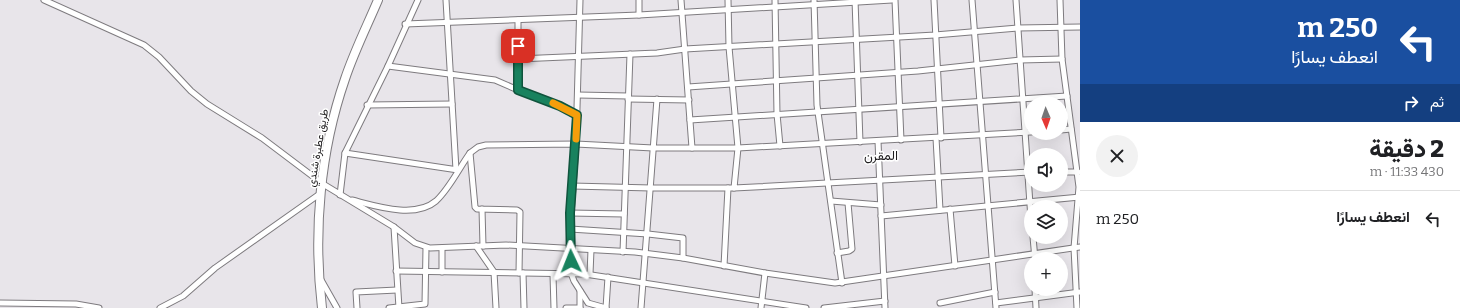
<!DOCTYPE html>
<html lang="ar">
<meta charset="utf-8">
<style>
:root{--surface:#fff;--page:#f2f2f2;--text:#202124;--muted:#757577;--line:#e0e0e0}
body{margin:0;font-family:Bitter,Vazirmatn,serif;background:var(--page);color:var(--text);direction:rtl;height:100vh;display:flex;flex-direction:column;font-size:15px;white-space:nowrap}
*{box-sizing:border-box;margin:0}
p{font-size:13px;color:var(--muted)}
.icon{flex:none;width:22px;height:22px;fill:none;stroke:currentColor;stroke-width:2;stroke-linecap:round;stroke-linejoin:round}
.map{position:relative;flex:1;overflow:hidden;direction:ltr}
.drawer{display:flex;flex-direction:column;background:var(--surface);width:380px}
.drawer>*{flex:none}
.top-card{background:#1a4fa0;color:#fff;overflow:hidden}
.needle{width:26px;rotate:178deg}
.fabs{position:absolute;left:1024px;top:96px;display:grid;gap:8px}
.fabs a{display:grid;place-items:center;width:44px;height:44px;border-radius:50%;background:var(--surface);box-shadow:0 4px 16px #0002;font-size:20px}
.pin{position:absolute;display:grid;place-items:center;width:34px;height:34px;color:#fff;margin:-17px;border-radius:8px;box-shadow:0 2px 6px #0006}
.me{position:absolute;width:44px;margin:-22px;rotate:358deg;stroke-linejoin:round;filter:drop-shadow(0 0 3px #0008)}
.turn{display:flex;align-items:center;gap:14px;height:84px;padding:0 16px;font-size:18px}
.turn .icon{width:52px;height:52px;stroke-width:2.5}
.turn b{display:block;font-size:28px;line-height:34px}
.then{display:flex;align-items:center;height:38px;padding:0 16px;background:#0003;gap:8px;font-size:15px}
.round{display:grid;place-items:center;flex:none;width:42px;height:42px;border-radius:21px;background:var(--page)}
.headline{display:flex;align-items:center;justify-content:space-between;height:68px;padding:0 16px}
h1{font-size:24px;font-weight:800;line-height:30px}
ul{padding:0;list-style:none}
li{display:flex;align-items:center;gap:12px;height:56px;padding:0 16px;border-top:1px solid var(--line)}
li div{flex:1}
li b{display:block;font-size:15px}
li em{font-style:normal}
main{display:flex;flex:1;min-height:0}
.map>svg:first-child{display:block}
</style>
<main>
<section class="drawer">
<div class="top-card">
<div class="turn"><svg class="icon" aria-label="left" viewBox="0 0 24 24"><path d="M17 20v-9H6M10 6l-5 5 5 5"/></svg><div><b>250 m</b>انعطف يسارًا</div></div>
<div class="then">ثم<svg class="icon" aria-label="right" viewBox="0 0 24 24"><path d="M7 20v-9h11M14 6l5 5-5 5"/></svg></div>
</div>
<div class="headline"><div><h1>2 دقيقة</h1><p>430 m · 11:33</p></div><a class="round"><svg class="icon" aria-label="close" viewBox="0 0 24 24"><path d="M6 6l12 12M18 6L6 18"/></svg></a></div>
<ul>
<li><svg class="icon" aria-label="left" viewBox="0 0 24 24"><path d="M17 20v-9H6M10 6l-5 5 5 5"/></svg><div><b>انعطف يسارًا</b></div><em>250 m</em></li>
</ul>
</section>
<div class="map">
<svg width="1080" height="308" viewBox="0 0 1080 308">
<rect width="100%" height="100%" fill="#e8e5ea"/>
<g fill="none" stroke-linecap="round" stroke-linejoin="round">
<!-- minor casing -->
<g stroke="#7e7b7f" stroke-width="7">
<g id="minor">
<polyline points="44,0 144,45 159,57 191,91 207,104 262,138 323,184 394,227 415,243 430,248 506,245 635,252 683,258 765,273 835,283 1080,247"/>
<polyline points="446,0 456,170"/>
<polyline points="580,0 576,144 570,229 571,273 574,281 588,303 606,308"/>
<polyline points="639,0 639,15"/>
<polyline points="681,0 692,148"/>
<polyline points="728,0 729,47 738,148 734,188 1031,172"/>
<polyline points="775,0 777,114 780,146"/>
<polyline points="814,0 817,105 842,283"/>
<polyline points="855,0 860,142"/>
<polyline points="895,0 901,140"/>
<polyline points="934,0 941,138"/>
<polyline points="972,0 996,308"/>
<polyline points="1016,0 1031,219"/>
<polyline points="1060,0 1062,59 1079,187 1074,248 1077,308"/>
<polyline points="405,24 639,15 892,0"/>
<polyline points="518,59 657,53 685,49 935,35 1018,28 1080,27"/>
<polyline points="388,66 495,80 518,90 518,20"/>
<polyline points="688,87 918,71 1020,60 1062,59"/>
<polyline points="518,90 560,106 577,115"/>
<polyline points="578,95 628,96"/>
<polyline points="628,99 689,100"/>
<polyline points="367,105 452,104"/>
<polyline points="690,120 1067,96"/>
<polyline points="1061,130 1071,129"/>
<polyline points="936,138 940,210"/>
<polyline points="878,141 885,308"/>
<polyline points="345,153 458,170"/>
<polyline points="470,153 475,207 477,209 517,210 520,212 519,273"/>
<polyline points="1061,172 1078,172"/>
<polyline points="572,186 651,188 734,188"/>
<polyline points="340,195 345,153 388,66 418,0"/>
<path d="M352 200C376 206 415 219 436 201 450 188 459 168 470 153L478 147 486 145 576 144 653 148H738L1031 132"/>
<polyline points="831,201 881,205"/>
<polyline points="482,209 483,246"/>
<polyline points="950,209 955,266"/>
<polyline points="570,213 624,214"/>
<polyline points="881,216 1080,197"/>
<polyline points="394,227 399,308"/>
<polyline points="570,229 648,234 683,238 683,258"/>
<polyline points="1033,237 1035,259"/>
<polyline points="476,246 494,272 496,308"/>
<polyline points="623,252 630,54"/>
<polyline points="837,253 849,251 852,249 848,203"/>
<polyline points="724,266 728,188"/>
<polyline points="396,271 585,274 806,308"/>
<polyline points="442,272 442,248"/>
<polyline points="523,273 524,308"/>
<polyline points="590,274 591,250"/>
<polyline points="553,275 554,308"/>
<polyline points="320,278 337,308"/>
<polyline points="1035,289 1036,308"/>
<polyline points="580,291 580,308"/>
<polyline points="0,303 76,304 99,308"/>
<polyline points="940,303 995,292"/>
<polyline points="996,303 1080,292"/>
<polyline points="160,308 183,296 215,268 321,193"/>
<polyline points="357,308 356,292 397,290"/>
<polyline points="389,308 425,304 426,248"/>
<polyline points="566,308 580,308"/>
<polyline points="606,308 608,277"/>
<polyline points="641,308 657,99"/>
<polyline points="761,308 765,273"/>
<polyline points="824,308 885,301"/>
</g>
</g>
<!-- highway casing -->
<g stroke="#7e7b7f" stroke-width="10">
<path id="highway" d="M322 308C313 232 320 151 345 79 354 52 367 26 378 0"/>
</g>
<!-- minor -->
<use href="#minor" stroke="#fff" stroke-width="5"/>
<!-- highway -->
<use href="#highway" stroke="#fff" stroke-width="8"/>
</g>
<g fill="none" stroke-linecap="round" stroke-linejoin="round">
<!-- route casing -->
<g stroke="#10543d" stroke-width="10">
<polyline id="route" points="518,46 518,90 560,106 577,115 570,213 571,261"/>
</g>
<!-- route -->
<use href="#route" stroke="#18825e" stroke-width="7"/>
<!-- slow -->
<polyline stroke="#f59e0b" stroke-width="7" points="553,103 577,115 576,139"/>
</g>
<g text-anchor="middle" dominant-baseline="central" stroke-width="3" stroke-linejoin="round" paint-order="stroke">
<!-- street labels -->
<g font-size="11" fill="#1f1d1f" stroke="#fff">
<text transform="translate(318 148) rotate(-80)">طريق عطبرة شندي</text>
</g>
<!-- quarter labels -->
<g font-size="13" fill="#1f1d1f" stroke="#fff">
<text x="881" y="155">المقرن</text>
</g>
</g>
</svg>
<div class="fabs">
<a><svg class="needle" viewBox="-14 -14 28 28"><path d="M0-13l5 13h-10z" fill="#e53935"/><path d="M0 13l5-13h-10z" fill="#757577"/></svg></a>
<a><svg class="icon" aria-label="sound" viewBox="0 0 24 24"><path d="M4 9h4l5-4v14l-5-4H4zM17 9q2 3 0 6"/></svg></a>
<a><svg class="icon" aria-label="layers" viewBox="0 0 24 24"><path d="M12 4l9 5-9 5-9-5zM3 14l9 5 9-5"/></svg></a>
<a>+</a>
</div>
<div class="pin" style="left:518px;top:46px;background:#d93025"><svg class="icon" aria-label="arrive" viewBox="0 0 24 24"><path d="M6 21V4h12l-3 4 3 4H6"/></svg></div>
<svg class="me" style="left:571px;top:261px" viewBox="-20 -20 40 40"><path d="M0-17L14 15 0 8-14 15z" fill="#18825e" stroke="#fff" stroke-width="4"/></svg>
</div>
</main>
